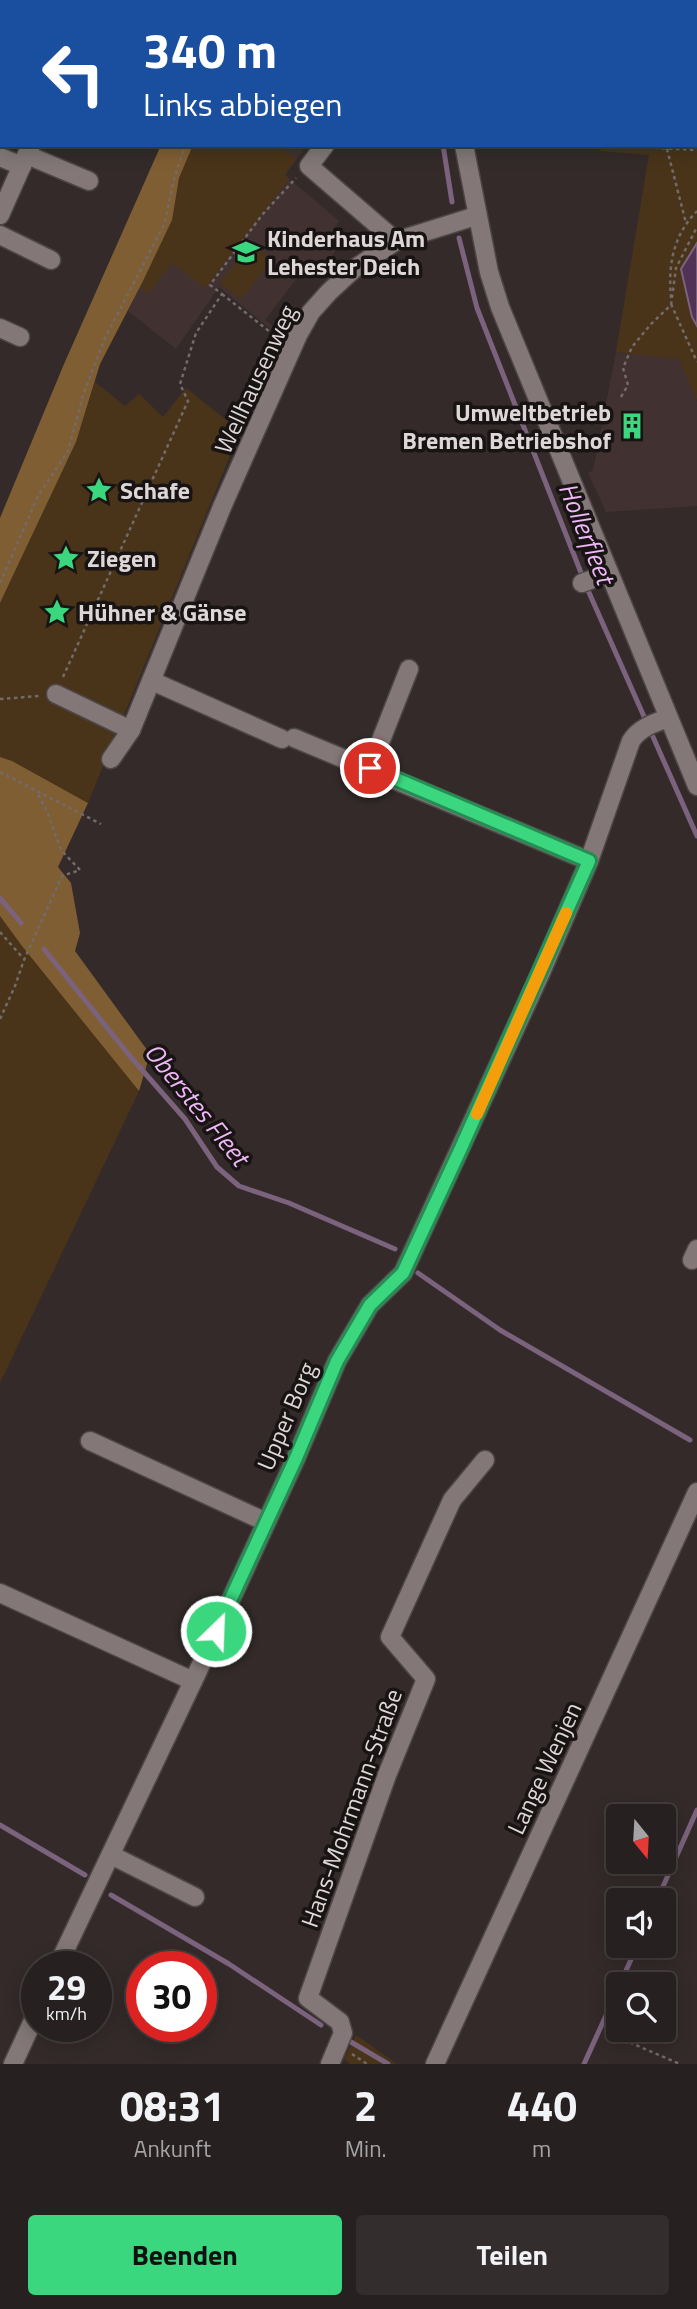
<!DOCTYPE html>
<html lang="de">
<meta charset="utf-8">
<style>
:root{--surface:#272020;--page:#332d2d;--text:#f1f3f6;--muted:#a4a3a5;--line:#433e3e;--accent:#3ad77f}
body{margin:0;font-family:"Titillium Web",sans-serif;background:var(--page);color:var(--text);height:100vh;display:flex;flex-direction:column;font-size:26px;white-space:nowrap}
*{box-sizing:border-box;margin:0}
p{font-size:23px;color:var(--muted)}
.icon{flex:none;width:38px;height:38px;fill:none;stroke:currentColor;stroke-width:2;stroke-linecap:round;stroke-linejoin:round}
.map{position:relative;height:2064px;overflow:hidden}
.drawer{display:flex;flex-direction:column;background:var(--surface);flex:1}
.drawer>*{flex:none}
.guide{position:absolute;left:0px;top:0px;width:698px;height:147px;box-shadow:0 4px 18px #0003,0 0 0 2px var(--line);background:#1a4fa0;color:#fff;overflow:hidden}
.needle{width:46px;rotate:162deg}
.fabs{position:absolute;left:606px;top:1804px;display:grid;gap:14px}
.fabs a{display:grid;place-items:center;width:70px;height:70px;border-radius:7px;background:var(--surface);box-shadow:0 4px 18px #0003,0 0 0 2px var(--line);font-size:35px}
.speed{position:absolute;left:21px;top:1951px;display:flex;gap:14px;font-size:35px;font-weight:700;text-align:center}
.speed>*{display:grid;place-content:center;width:91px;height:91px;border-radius:50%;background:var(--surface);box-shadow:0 4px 18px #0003,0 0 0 2px var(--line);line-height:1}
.speed small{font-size:18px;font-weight:400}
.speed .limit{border:10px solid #d22;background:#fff;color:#111}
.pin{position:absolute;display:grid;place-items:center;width:60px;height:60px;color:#fff;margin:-30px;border:4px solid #fff;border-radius:50%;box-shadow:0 2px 7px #0007}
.me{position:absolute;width:77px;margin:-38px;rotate:24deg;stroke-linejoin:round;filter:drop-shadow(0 0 5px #0008)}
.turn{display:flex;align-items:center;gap:24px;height:147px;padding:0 28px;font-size:32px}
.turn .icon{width:91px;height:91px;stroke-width:2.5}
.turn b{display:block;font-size:49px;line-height:60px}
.eta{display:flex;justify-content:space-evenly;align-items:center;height:119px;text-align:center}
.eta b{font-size:42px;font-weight:700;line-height:49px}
.primary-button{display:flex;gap:14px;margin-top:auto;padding:14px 28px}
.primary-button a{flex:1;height:80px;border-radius:7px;background:var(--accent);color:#111;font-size:28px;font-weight:700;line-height:80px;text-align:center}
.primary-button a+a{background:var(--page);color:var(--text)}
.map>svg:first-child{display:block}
</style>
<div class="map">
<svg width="697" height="2064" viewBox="0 0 697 2064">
<rect width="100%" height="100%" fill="#342a2a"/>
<!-- built -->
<g fill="#423131">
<polygon points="193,145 307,145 285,175 339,221 333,230 345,239 318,273 307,265 265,320 275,328 273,331 219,287 176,349 128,311 143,281"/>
<polygon points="616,352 679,358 697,401 697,506 606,512 588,473 593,470"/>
</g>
<!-- green -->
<g fill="#49341a">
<polygon points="639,0 697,0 697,401 679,359 616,352 649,155 599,151 601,145 696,145 696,2 639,2"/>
<polygon points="193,145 279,145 296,159 285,175 289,179 205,288 172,263 148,294 140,287 172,220 179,178"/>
<polygon points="251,243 273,259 241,299 220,283"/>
<polygon points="95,382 125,406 139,394 163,417 186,388 240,431 88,803 12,761 0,757 0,603 76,442"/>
<polygon points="0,916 139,1091 0,1383"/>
<polygon points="356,2035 397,2064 350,2064 344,2059"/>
</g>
<!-- forest -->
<g fill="#7f5e33">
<polygon points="161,145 193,145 179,178 172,220 143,281 100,364 76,442 0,603 0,518 64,364"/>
<polygon points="0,757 12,761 88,803 58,867 71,883 80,933 75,951 150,1054 139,1091 22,946 0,916"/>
</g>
<!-- water -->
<polygon fill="#513156" stroke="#7b637d" stroke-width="2" points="697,243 697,326 692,317 681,269"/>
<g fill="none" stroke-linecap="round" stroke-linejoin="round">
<!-- stream -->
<g stroke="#7b637d" stroke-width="5">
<polyline points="419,0 419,2"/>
<polyline points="443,145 452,202"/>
<polyline points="459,238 477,308 587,588 697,836"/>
<polyline points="0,898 21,923"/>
<polyline points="44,949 129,1055 185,1119 217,1167 239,1186 289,1203 395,1249"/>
<polyline points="418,1273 500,1330 690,1440"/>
<polyline points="0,1825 85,1875"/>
<polyline points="111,1895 229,1964 321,2025"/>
<polyline points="657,1900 697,1810"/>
<polyline points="620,1984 637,1946"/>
<polyline points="351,2042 388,2064"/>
<polyline points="584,2064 618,1989"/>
</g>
<!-- minor casing -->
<g stroke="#4e4646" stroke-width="21">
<g id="minor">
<polyline points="20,0 24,2"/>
<polyline points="114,0 118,2"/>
<polyline points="440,0 441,2"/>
<polyline points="97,2 97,0"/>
<polyline points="325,145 309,166 396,241"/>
<polyline points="464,145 489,272 500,307 697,786"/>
<polyline points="27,155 89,181"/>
<polyline points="0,157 22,166"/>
<polyline points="0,215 31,145"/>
<polyline points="0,235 51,260"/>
<polyline points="0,328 20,337"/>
<polyline points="582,583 609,573"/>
<polyline points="152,681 282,739"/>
<polyline points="56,694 131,730"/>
<polyline points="294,738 589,861"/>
<polyline points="111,759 131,730 222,507 298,335 311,312 329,292 354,269 396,241 476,216"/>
<polyline points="370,768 409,669"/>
<polyline points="692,1260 697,1249"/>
<polyline points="90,1441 266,1522"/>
<polyline points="0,1593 193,1681"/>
<polyline points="111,1855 195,1897"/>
<path d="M57 1967 197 1673 296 1458 337 1361 370 1305 403 1273 542 970 589 861 631 741C639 728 654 723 668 718"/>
<polyline points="13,2064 37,2012"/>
<polyline points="330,2064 343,2033 340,2022 308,1998 387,1775 426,1679 390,1637 452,1500 485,1460"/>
<polyline points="435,2064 697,1492"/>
</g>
</g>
<!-- path -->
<g stroke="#736a6a" stroke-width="2.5" stroke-dasharray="3.5 3.5" stroke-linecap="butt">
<polyline points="233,2 234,0"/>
<polyline points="620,146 697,150"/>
<polyline points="667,149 686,223"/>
<polyline points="222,294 279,339"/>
<path d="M671 298C668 264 673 236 697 211"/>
<polyline points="671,304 697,362"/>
<polyline points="621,397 628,385 623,368 632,347 651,324 671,305 676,268 697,227"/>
<polyline points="0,583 38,496 68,451 84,392 105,338 165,223 173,183 185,145"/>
<polyline points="63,677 188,401 180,384 196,333 222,294 210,285 262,215 296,178"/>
<polyline points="0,699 39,696"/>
<polyline points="0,772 101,824"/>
<polyline points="0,932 23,958"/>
<polyline points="0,1019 15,986 24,960 62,876 80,870 61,850 48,814 37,792"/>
<polyline points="617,2037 680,2064"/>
<polyline points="352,2054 367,2064"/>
</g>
<!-- minor -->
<use href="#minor" stroke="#837777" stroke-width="18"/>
</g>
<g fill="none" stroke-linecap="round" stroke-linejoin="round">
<!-- route casing -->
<g stroke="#268c53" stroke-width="18">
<polyline id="route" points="216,1631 296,1458 337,1361 370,1305 403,1273 461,1148 589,861 370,768"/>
</g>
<!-- route -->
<use href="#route" stroke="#3ad77f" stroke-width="12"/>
<!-- slow -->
<polyline stroke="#f59e0b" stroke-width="12" points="477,1114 566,913"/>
</g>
<!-- icons -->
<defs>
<g id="school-bare" transform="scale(2.1)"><path d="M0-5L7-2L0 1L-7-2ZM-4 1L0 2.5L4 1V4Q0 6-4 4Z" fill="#3ad77f" stroke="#191414" stroke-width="2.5" paint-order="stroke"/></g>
<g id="building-bare" transform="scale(2.1)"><path d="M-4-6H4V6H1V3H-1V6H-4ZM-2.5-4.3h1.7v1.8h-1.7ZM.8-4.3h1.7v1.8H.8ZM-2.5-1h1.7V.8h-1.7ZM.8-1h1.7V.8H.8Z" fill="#3ad77f" stroke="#191414" stroke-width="2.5" paint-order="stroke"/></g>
<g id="sight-bare" transform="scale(2.1)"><path d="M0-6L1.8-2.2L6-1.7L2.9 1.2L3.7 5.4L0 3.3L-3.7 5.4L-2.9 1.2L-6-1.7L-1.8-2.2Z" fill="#3ad77f" stroke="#191414" stroke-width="2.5" paint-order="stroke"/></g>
</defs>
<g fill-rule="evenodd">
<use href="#school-bare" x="246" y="252"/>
<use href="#building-bare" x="632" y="426"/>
<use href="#sight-bare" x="99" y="490"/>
<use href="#sight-bare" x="66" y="558"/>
<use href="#sight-bare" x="57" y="612"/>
</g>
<g text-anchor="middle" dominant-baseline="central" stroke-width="7" stroke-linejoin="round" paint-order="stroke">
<!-- poi labels -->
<g font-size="24" font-weight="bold" fill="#ded7d7" stroke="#191414" text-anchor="start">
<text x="267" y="238">Kinderhaus Am<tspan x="267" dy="28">Lehester Deich</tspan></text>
<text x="611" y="412" text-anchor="end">Umweltbetrieb<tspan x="611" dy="28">Bremen Betriebshof</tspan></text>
<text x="120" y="490">Schafe</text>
<text x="87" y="558">Ziegen</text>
<text x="78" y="612">Hühner &amp; Gänse</text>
</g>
<!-- street labels -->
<g font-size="24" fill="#ded7d7" stroke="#191414">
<text transform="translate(255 379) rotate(-65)">Wellhausenweg</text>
<text transform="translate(286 1416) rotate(-67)">Upper Borg</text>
<text transform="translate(544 1768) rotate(-65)">Lange Wenjen</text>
<text transform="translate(351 1808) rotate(-70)">Hans-Mohrmann-Straße</text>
</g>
<!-- water labels -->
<g font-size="26" font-style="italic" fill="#eeb7f5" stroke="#191414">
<text transform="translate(587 533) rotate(68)">Hollerfleet</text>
<text transform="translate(197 1104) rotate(51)">Oberstes Fleet</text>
</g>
</g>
</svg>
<div class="fabs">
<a><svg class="needle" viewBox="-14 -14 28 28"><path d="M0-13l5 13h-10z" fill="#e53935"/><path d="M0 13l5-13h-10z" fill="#a4a3a5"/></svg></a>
<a><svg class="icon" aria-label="sound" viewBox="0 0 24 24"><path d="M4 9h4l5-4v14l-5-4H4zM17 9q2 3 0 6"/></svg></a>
<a><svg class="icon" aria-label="search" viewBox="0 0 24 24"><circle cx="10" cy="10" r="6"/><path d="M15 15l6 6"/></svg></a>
</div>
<div class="speed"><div>29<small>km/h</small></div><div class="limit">30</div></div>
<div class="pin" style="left:370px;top:768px;background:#d93025"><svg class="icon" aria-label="arrive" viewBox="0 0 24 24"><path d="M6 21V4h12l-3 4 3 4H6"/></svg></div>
<svg class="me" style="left:216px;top:1631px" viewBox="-20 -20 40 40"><circle r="17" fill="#3ad77f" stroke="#fff" stroke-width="3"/><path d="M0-11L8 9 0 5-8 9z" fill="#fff"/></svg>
<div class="guide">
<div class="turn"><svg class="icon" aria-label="left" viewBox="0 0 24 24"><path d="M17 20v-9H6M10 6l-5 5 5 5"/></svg><div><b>340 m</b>Links abbiegen</div></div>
</div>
</div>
<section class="drawer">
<div class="eta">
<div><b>08:31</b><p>Ankunft</p></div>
<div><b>2</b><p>Min.</p></div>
<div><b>440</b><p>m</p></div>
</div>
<div class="primary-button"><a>Beenden</a><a>Teilen</a></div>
</section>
